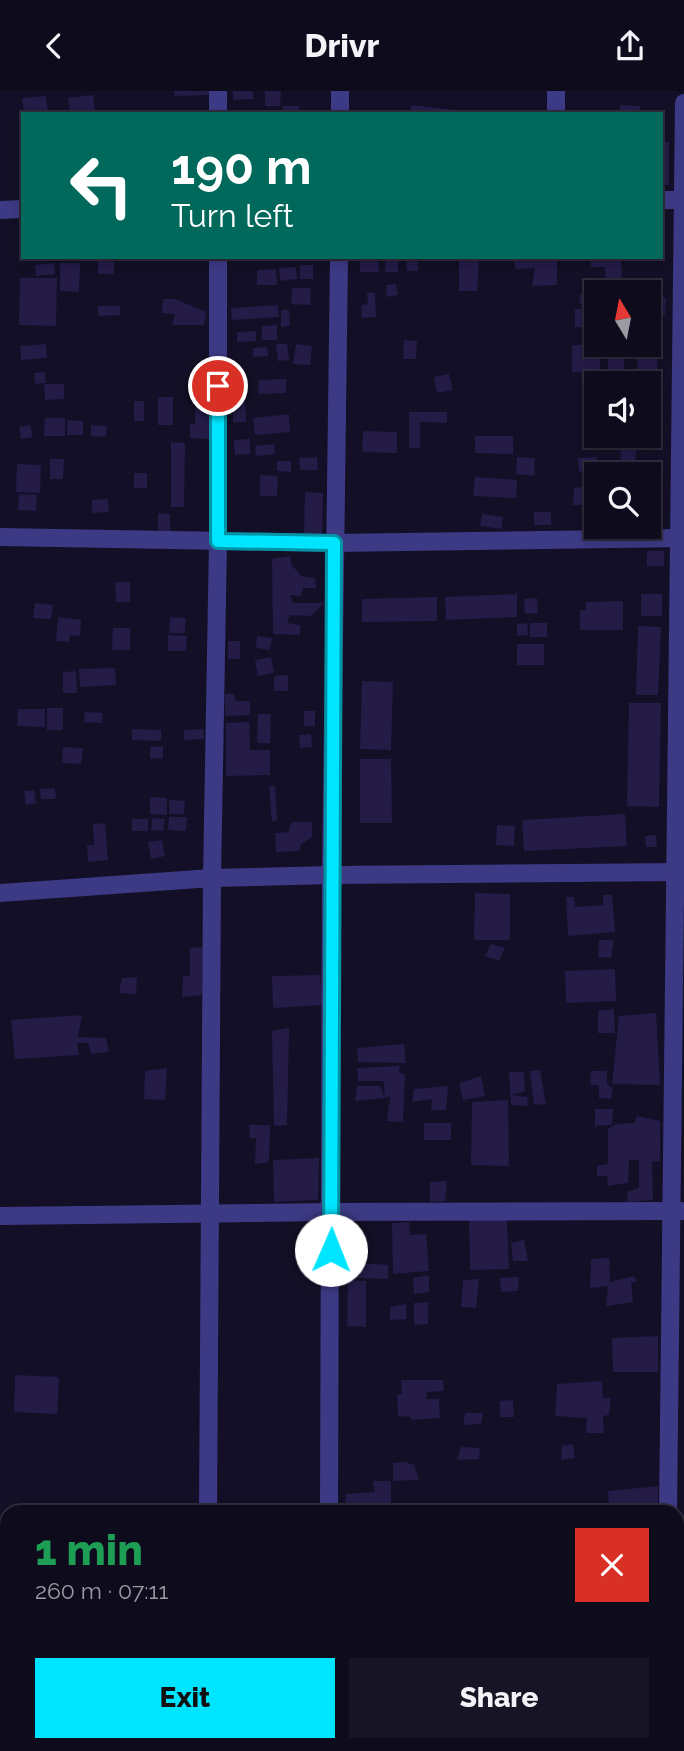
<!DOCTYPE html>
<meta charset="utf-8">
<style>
:root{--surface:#0e0b1c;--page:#171425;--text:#f1f3f6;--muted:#9b9ba3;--line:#2e2b3b;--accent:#00e5ff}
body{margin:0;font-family:Raleway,sans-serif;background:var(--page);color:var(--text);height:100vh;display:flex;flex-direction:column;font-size:26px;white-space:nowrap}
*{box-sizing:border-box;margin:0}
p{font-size:23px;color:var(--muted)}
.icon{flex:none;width:38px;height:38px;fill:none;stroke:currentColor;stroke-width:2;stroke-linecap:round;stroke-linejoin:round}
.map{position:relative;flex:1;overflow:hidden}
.details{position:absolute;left:0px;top:1414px;width:684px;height:247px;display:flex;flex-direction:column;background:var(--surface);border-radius:21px 21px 0 0;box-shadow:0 4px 10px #0003,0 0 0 2px var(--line)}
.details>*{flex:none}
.hud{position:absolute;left:21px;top:21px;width:642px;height:147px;border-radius:0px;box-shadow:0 4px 10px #0003,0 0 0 2px var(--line);background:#00695c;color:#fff;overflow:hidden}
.needle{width:46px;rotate:350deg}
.tools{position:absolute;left:584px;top:189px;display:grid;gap:14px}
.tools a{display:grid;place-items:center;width:77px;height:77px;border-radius:0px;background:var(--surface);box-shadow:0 4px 10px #0003,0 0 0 2px var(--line);font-size:35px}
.pin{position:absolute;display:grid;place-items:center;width:60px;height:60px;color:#fff;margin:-30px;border:4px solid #fff;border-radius:50%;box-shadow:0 2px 7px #0007}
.me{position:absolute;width:77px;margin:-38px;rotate:1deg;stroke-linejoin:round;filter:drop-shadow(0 0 5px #0008)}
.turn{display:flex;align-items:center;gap:24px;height:147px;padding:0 35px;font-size:32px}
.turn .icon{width:91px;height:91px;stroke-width:2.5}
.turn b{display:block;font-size:49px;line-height:60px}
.round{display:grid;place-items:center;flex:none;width:74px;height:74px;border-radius:0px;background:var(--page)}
.head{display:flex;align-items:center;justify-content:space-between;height:119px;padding:0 35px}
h1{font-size:42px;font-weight:800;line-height:52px;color:#1e9e55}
.primary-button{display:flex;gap:14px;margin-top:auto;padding:14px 35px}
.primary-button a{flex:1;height:80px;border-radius:0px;background:var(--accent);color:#111;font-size:28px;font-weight:800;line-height:80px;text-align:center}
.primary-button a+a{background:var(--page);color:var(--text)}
header{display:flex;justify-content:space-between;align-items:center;height:91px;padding:0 35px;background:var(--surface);font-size:32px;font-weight:800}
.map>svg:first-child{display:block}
</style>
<header><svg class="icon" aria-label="back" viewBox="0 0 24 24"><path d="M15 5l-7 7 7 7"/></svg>Drivr<svg class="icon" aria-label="share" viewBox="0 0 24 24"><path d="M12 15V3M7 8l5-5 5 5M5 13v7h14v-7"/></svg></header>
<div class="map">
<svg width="684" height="1660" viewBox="0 0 684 1660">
<rect width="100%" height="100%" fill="#130f26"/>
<!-- building -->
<g fill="#241b47">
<polygon points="174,0 209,0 209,4 174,5"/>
<polygon points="233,0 253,0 254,8 233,9"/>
<polygon points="265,0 281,0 280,15 265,15"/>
<polygon points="93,4 95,21 70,23 68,7"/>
<polygon points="46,5 48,21 24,23 22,7"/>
<polygon points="411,14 457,19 457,23 410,23"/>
<polygon points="620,14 640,15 640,23 620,23"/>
<rect x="283" y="15" width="16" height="8"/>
<rect x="662" y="51" width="7" height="43"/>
<rect x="98" y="166" width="16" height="17"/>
<polygon points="360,166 378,166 379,181 360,181"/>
<polygon points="386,166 398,166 398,181 385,181"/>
<polygon points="459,166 479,166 477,200 459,200"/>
<polygon points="514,166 557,166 557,194 532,195 535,177 515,178"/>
<polygon points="621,166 622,192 606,193 605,176 591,176 590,167"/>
<polygon points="418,168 418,180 407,180 406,169"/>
<polygon points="54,172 55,183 36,185 35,174"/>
<polygon points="60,172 80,172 79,201 60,200"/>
<rect x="300" y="174" width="13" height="14"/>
<polygon points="296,176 297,188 280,190 279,177"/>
<polygon points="276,178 277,194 257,194 257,179"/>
<polygon points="20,187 57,187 56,235 19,234"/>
<polygon points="396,193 398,204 387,206 386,194"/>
<polygon points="292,197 311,197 310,214 291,213"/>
<polygon points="367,202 375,202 376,226 362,227 361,214 368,213"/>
<polygon points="580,203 597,205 597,215 579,213"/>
<polygon points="649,205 666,207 665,224 649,224"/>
<polygon points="163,208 175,208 206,221 204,234 172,234 175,223 162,222"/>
<polygon points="278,214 279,226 232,229 231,217"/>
<polygon points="98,215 120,215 120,224 98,225"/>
<rect x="575" y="218" width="22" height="18"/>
<polygon points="281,219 289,219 290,235 281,236"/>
<polygon points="277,234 277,249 262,249 262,235"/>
<polygon points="256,240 256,250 237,251 237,241"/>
<polygon points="404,249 417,250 416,268 403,268"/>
<polygon points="46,253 47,267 21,269 20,255"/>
<polygon points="276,253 287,253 289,269 278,270"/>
<polygon points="296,253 312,255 310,274 293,273"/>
<rect x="572" y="254" width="28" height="27"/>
<polygon points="267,256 268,265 253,266 253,257"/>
<rect x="608" y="256" width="16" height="24"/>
<polygon points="637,266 657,266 658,281 638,282"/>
<polygon points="45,281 46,292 35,293 34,282"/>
<polygon points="449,283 453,299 437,302 434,286"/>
<polygon points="286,288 286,302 259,303 258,289"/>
<polygon points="44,293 64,293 64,308 45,309"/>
<polygon points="196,303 211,303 210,348 190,347 190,333 195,333"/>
<rect x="158" y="306" width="15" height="28"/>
<polygon points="233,306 245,306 246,331 233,331"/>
<rect x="134" y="310" width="10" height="20"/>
<polygon points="409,321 447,321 447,332 420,331 420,357 409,357"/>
<polygon points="289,323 290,341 255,344 253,327"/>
<polygon points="45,327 65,327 65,345 44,345"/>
<polygon points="67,329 83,330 83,344 67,344"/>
<polygon points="30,334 33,346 21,348 19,336"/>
<polygon points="91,334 107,335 106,346 91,345"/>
<polygon points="363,340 397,341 397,362 362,361"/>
<polygon points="475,345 513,345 513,363 475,362"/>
<polygon points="603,345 618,345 619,358 603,358"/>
<polygon points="250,348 250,363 235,364 234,349"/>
<polygon points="171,351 185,352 184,416 171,416"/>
<polygon points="274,353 275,363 256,365 255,355"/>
<polygon points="621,356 636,357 635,380 620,380"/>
<polygon points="317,366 318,379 300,379 299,367"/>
<polygon points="517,366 535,367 534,385 516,383"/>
<polygon points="597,366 598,380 579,381 578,367"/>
<polygon points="50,368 64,368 63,388 50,388"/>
<polygon points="277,370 291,370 291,381 277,380"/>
<polygon points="17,373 41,374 40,402 16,401"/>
<rect x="134" y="382" width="13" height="15"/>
<polygon points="260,384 278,385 277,405 260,405"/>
<polygon points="475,386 517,389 516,407 473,405"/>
<polygon points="574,396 589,397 588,414 573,414"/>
<polygon points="305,401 323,402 322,443 304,443"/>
<polygon points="19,403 37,404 36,420 18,419"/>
<polygon points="108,408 109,421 92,422 92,409"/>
<rect x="534" y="421" width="17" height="13"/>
<polygon points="158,422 170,423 170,442 158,441"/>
<polygon points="482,423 503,426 501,438 480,435"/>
<rect x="647" y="460" width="17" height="15"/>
<polygon points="290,465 291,473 301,485 315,487 316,497 303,497 301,505 290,504 293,512 324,512 311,525 290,524 287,532 300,534 300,544 273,543 272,468"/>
<polygon points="115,491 130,491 130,511 116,511"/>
<polygon points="517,503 517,526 446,529 445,506"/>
<rect x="641" y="503" width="21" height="22"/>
<polygon points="437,506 437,530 362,531 362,508"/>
<polygon points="537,507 538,522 525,523 524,508"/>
<polygon points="623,510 623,539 580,539 580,519 586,519 586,511"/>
<polygon points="35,512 53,514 51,528 33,527"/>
<polygon points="58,526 81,529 80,545 70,544 69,551 56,550"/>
<polygon points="170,526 186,527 185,542 169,542"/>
<polygon points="527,532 528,544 517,545 517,533"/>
<rect x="530" y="532" width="17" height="14"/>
<polygon points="638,535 661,536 658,604 636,604"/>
<polygon points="113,537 130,537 130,559 112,559"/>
<polygon points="168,544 187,545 186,560 168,560"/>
<polygon points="257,545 272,547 270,559 256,557"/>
<rect x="228" y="550" width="12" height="18"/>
<rect x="517" y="553" width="27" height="21"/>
<polygon points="271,566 274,582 258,585 255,569"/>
<polygon points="115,577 116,594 80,596 79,578"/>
<polygon points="76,580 77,602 63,602 63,581"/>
<polygon points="288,584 288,600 274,600 274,585"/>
<polygon points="362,590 393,591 391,659 360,658"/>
<polygon points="225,603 234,603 236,610 250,610 250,624 225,625"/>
<polygon points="629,612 661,612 659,716 627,715"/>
<rect x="47" y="617" width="16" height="22"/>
<polygon points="18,618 45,618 45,636 17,635"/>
<rect x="304" y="620" width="11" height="15"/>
<polygon points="85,621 103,622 102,632 84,631"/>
<polygon points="258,623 271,623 270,652 257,652"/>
<polygon points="249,631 250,659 270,659 270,684 226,685 226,632"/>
<polygon points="132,638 161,639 161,650 132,649"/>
<polygon points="203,638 204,648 184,649 184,639"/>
<polygon points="311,643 312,656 300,657 299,644"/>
<polygon points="163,655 163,667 150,668 150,656"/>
<polygon points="63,656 83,657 81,673 62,672"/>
<polygon points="360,668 391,668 392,732 360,732"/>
<polygon points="269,695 275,695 277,729 272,731"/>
<polygon points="55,697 56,708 41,708 40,698"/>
<polygon points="34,699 36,712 26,714 24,700"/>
<polygon points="150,706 167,707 167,724 150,723"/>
<polygon points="169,709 185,710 184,723 169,723"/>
<polygon points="625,723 627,755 524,760 522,729"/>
<polygon points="169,726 187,726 186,740 168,739"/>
<polygon points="152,727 165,728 163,740 151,739"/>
<rect x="132" y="728" width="16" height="12"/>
<polygon points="292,731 312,731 312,746 300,754 300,760 276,761 275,742 288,741"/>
<polygon points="105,732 108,769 88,771 87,754 94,754 93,733"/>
<polygon points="497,734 515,735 514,755 496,754"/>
<polygon points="656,744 657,756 646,756 645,745"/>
<polygon points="162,749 165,765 151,768 148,751"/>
<polygon points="475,802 510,803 510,849 474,849"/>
<polygon points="603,804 612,804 615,841 568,845 566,806 574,806 575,816 603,814"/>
<polygon points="599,849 614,849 611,867 598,866"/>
<polygon points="491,853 505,857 499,870 485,865"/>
<polygon points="203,856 202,904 182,906 183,885 190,885 190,857"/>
<polygon points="615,878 616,910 566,912 565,880"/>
<polygon points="320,884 323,914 273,917 272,885"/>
<polygon points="137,886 136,903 119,902 122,887"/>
<polygon points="614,918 615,942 598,942 598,920"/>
<polygon points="656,922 660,994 612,993 619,925"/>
<polygon points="82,924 78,946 106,947 109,961 91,963 88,952 77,952 79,964 15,968 11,929"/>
<polygon points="289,937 287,1034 274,1035 272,940"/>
<polygon points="404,953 406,972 358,971 357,957"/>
<polygon points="400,975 399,981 405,984 403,1031 387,1030 390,1006 385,1007 384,990 358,990 357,977"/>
<polygon points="167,977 165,1009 144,1008 145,980"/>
<polygon points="540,979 546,1013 534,1014 530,980"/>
<polygon points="591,980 607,980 607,993 613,998 611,1008 599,1007 599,995 590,993"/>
<polygon points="509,981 524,981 525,1000 512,1004 528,1006 527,1015 511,1014"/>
<polygon points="481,985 485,1005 463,1009 459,992"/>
<polygon points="357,995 380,995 385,1007 355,1010"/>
<polygon points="448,995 446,1019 431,1019 432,1008 412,1011 414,998"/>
<polygon points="508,1009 509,1075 471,1074 472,1011"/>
<polygon points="595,1018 613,1018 612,1034 595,1035"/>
<polygon points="637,1025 660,1030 660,1070 652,1071 653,1109 628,1111 627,1101 639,1097 639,1069 629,1069 628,1092 608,1095 607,1085 597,1085 597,1075 608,1073 608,1038 616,1033 634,1032"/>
<rect x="424" y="1032" width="27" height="17"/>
<polygon points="249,1034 270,1034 269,1071 255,1073 256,1047 250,1047"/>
<polygon points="319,1067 318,1109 274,1111 273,1069"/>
<polygon points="447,1090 445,1110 430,1111 430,1091"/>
<polygon points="507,1128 509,1178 470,1179 469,1129"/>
<polygon points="409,1131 410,1144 426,1143 429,1180 393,1183 392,1132"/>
<polygon points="524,1149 528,1170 513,1170 511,1152"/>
<polygon points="609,1167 610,1191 634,1185 637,1190 631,1192 633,1211 606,1215 608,1195 590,1197 591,1168"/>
<polygon points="360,1172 388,1174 388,1188 359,1187"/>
<polygon points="429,1184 429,1201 414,1203 413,1187"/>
<polygon points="519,1186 518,1200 501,1201 500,1187"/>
<polygon points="479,1188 476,1217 461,1216 463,1189"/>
<polygon points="348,1189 366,1190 366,1236 347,1235"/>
<polygon points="428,1211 428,1233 414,1234 414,1212"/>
<polygon points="406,1213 406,1228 390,1229 390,1216"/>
<polygon points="658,1245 658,1281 613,1281 612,1247"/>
<polygon points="15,1284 59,1286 57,1323 14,1321"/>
<polygon points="401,1289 443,1289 444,1300 427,1301 426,1308 439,1308 440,1327 411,1329 411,1326 398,1325 397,1304 402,1303"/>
<polygon points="602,1290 603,1307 611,1307 609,1324 603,1325 604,1342 586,1342 587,1327 555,1325 557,1293"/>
<polygon points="513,1309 514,1326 500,1326 500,1310"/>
<polygon points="465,1322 483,1322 481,1333 463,1334"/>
<polygon points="573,1353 575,1367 561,1369 562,1355"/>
<polygon points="461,1356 480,1357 479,1368 457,1369"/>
<polygon points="405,1371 414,1374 419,1389 393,1390 393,1372"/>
<polygon points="373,1390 391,1390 391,1421 345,1421 346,1403 375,1401"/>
<polygon points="658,1395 658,1421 609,1421 608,1400"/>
</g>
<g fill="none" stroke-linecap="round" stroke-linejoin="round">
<!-- street -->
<g stroke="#3d3a85" stroke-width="18">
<polyline points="218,23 218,0"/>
<polyline points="340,23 340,0"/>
<polyline points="556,23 556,0"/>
<polyline points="662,109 684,109"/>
<polyline points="0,119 23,118"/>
<polyline points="0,446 334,452 684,447"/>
<polyline points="0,802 212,787 331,784 684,781"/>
<polyline points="0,1125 331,1121 682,1120"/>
<polyline points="208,1421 212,787 218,450 218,166"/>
<polyline points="329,1421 331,784 339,166"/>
<polyline points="668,1421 684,12"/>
<polyline points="677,1460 684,1460"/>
<polyline points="0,1479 7,1479"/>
<polyline points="328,1654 328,1660"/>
<polyline points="668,1654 668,1660"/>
<polyline points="207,1660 207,1654"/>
</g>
</g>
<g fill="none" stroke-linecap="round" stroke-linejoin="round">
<!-- route casing -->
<g stroke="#0095a6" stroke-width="18">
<polyline id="route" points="218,295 218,450 334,452 331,1159"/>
</g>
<!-- route -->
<use href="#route" stroke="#00e5ff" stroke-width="12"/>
</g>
</svg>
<div class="tools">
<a><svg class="needle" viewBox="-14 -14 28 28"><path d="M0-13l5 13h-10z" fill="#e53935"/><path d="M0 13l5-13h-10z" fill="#9b9ba3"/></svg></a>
<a><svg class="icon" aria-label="sound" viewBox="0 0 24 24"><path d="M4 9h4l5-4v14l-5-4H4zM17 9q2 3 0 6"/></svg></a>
<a><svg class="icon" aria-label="search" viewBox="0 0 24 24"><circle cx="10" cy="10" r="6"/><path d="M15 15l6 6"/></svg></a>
</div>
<div class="pin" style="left:218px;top:295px;background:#d93025"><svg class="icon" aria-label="arrive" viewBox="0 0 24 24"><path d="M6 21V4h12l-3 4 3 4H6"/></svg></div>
<svg class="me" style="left:331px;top:1159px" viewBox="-20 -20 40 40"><circle r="19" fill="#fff"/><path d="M0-13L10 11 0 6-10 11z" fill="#00e5ff"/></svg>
<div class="hud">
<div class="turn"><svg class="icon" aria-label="left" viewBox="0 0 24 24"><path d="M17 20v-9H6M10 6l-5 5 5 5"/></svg><div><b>190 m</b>Turn left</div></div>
</div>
<section class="details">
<div class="head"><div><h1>1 min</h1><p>260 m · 07:11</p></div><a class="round" style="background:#d93025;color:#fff"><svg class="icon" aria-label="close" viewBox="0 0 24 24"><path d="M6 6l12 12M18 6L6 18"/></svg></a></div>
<div class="primary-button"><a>Exit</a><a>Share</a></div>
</section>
</div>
